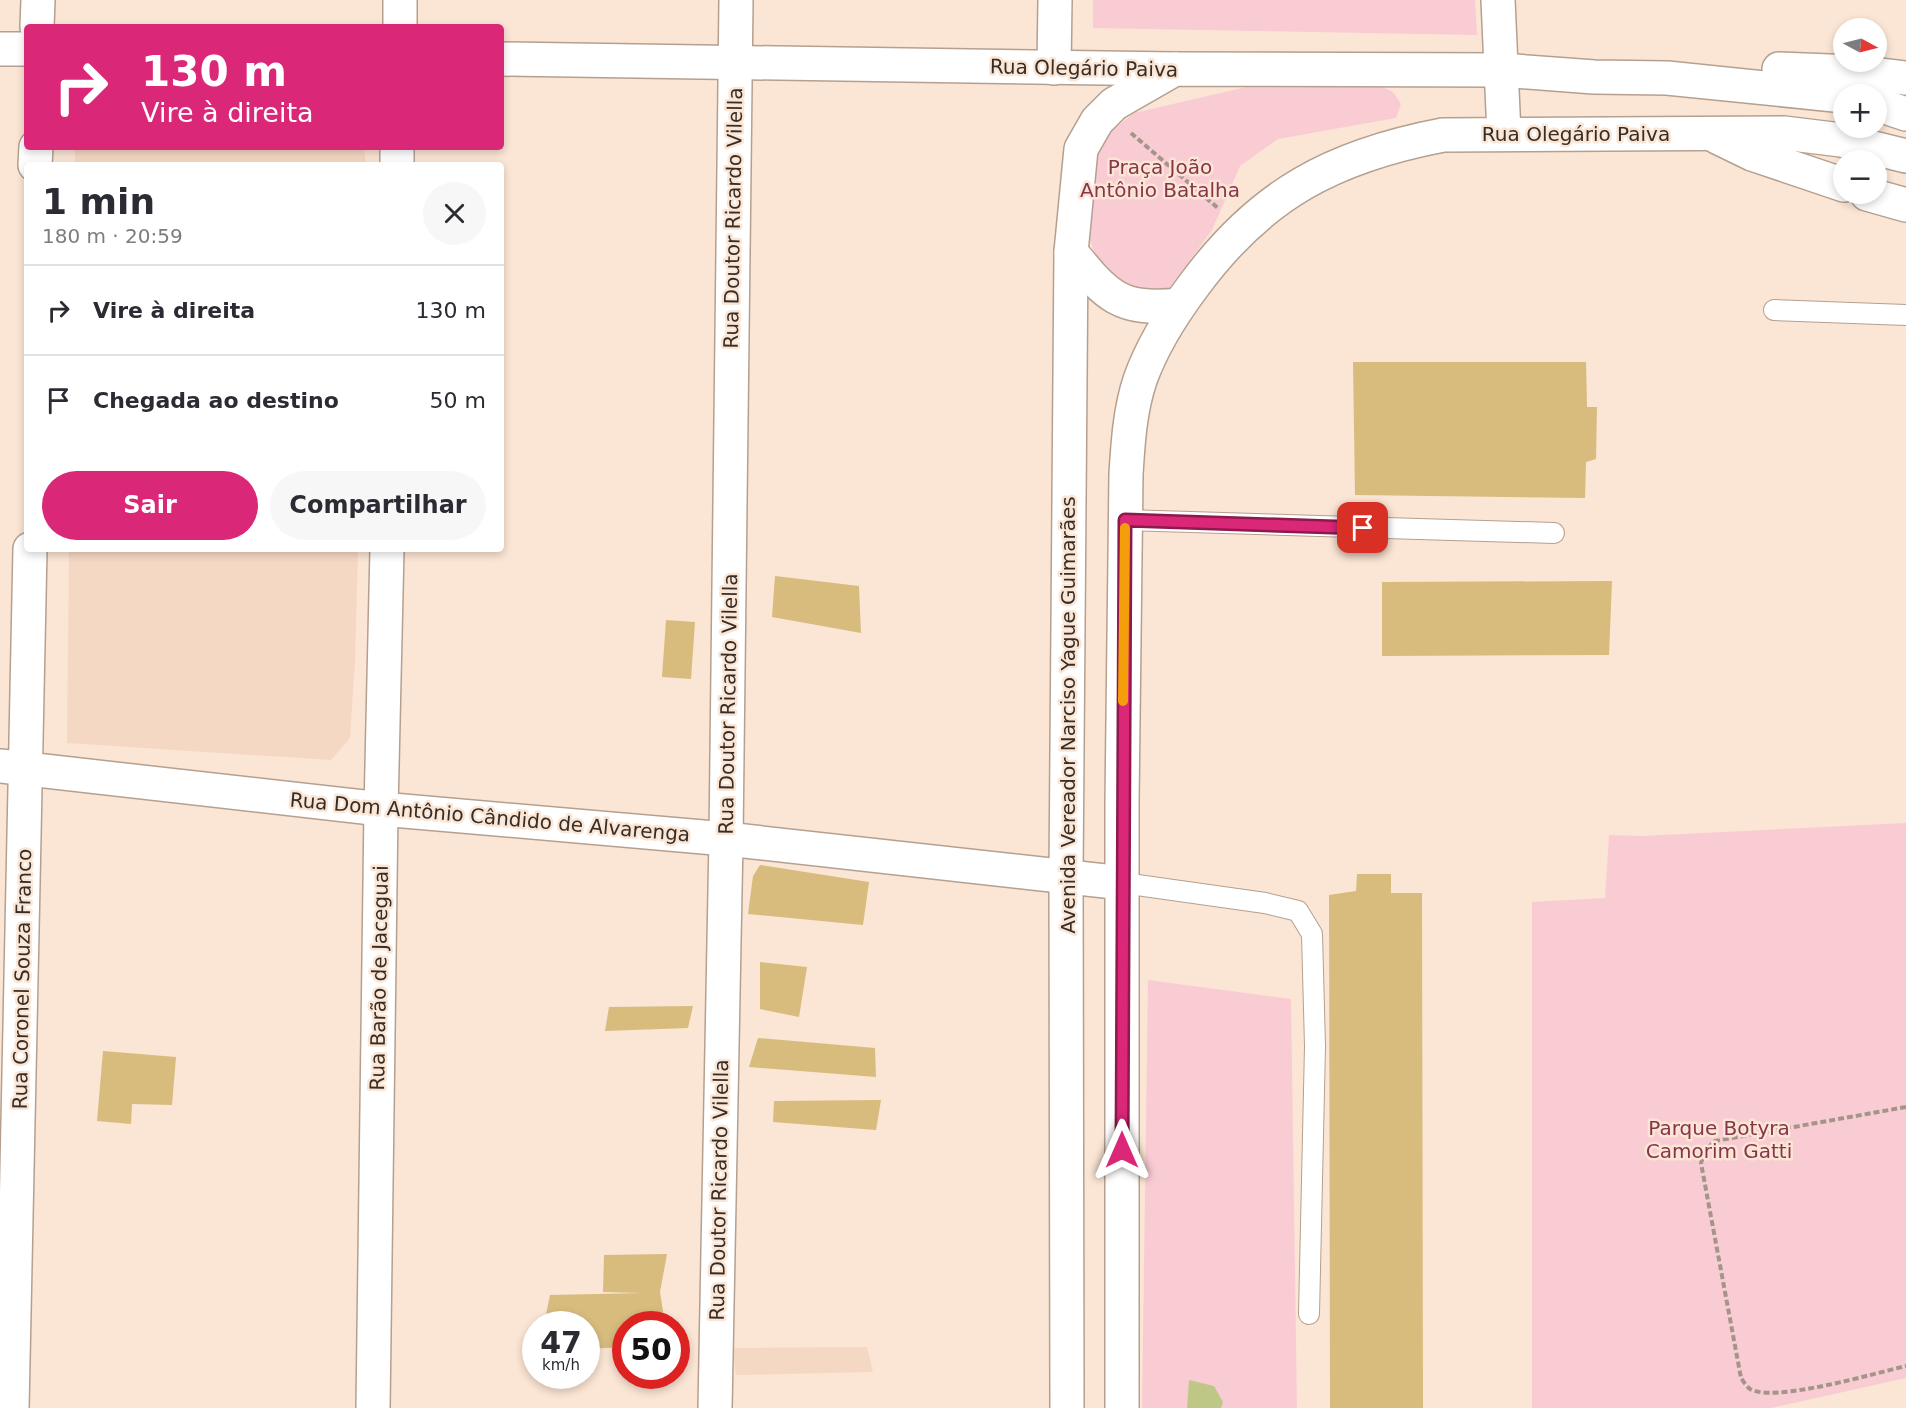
<!DOCTYPE html>
<html lang="pt">
<meta charset="utf-8">
<style>
:root{--surface:#fff;--page:#f7f7f7;--text:#2b2b33;--muted:#7c7c81;--line:#e1e1e2;--accent:#db2777}
body{margin:0;font-family:"DejaVu Sans",sans-serif;background:var(--page);color:var(--text);height:100vh;display:flex;flex-direction:column;font-size:22px;white-space:nowrap}
*{box-sizing:border-box;margin:0}
p{font-size:20px;color:var(--muted)}
.icon{flex:none;width:33px;height:33px;fill:none;stroke:currentColor;stroke-width:2;stroke-linecap:round;stroke-linejoin:round}
.map{position:relative;flex:1;overflow:hidden}
.drawer{position:absolute;left:24px;top:162px;width:480px;height:390px;display:flex;flex-direction:column;background:var(--surface);border-radius:6px;box-shadow:0 3px 9px #0003}
.drawer>*{flex:none}
.guide{position:absolute;left:24px;top:24px;width:480px;height:126px;border-radius:6px;box-shadow:0 3px 9px #0003;background:#db2777;color:#fff;overflow:hidden}
.needle{width:39px;rotate:97deg}
.tools{position:absolute;left:1833px;top:18px;display:grid;gap:12px}
.tools a{display:grid;place-items:center;width:54px;height:54px;border-radius:50%;background:var(--surface);box-shadow:0 3px 9px #0003;font-size:30px}
.speed{position:absolute;left:522px;top:1311px;display:flex;gap:12px;font-size:30px;font-weight:700;text-align:center}
.speed>*{display:grid;place-content:center;width:78px;height:78px;border-radius:50%;background:var(--surface);box-shadow:0 3px 9px #0003;line-height:1}
.speed small{font-size:15px;font-weight:400}
.speed .limit{border:9px solid #d22;background:#fff;color:#111}
.pin{position:absolute;display:grid;place-items:center;width:51px;height:51px;color:#fff;margin:-26px;border-radius:12px;box-shadow:0 3px 9px #0006}
.me{position:absolute;width:66px;margin:-33px;rotate:0deg;stroke-linejoin:round;filter:drop-shadow(0 0 4px #0008)}
.turn{display:flex;align-items:center;gap:21px;height:126px;padding:0 18px;font-size:27px}
.turn .icon{width:78px;height:78px;stroke-width:2.5}
.turn b{display:block;font-size:42px;line-height:51px}
.round{display:grid;place-items:center;flex:none;width:63px;height:63px;border-radius:32px;background:var(--page)}
.overview{display:flex;align-items:center;justify-content:space-between;height:102px;padding:0 18px}
h1{font-size:36px;font-weight:700;line-height:45px}
.primary-button{display:flex;gap:12px;margin-top:auto;padding:12px 18px}
.primary-button a{flex:1;height:69px;border-radius:36px;background:var(--accent);color:#fff;font-size:24px;font-weight:700;line-height:69px;text-align:center}
.primary-button a+a{background:var(--page);color:var(--text)}
ul{padding:0;list-style:none}
li{display:flex;align-items:center;gap:18px;height:90px;padding:0 18px;border-top:2px solid var(--line)}
li div{flex:1}
li b{display:block;font-size:22px}
li em{font-style:normal}
.map>svg:first-child{display:block}
</style>
<div class="map">
<svg width="1906" height="1408" viewBox="0 0 1906 1408">
<rect width="100%" height="100%" fill="#fbe5d4"/>
<!-- built -->
<g fill="#f5d8c3">
<polygon points="75,147 364,147 366,165 75,165"/>
<polygon points="69,549 358,549 355,661 350,738 331,760 67,743"/>
<polygon points="867,1347 873,1372 736,1375 732,1348"/>
</g>
<!-- green -->
<g fill="#f9ccd4">
<polygon points="1093,0 1475,0 1477,35 1093,28"/>
<polygon points="1264,83 1376,84 1393,92 1401,104 1396,118 1278,139 1240,166 1212,230 1171,286 1151,295 1120,282 1098,262 1086,230 1095,154 1106,135 1134,113"/>
<polygon points="1906,823 1906,1378 1771,1408 1532,1408 1532,902 1605,898 1609,835 1642,836"/>
<polygon points="1148,980 1291,999 1297,1408 1142,1408"/>
</g>
<!-- water -->
<polygon fill="#bfc786" points="1189,1380 1214,1386 1223,1402 1221,1408 1187,1408"/>
<!-- building -->
<g fill="#d7bc7e">
<polygon points="1353,362 1586,362 1587,407 1597,407 1596,459 1586,462 1585,498 1355,495"/>
<polygon points="775,576 859,586 861,633 772,617"/>
<polygon points="1612,581 1609,655 1382,656 1382,582"/>
<polygon points="666,620 695,622 691,679 662,677"/>
<polygon points="760,865 869,882 863,925 748,914 753,876"/>
<polygon points="1357,874 1391,874 1391,893 1422,893 1423,1408 1330,1408 1329,895 1356,891"/>
<polygon points="760,962 807,967 799,1017 760,1009"/>
<polygon points="693,1006 688,1028 605,1031 609,1007"/>
<polygon points="758,1038 875,1048 876,1077 749,1067"/>
<polygon points="103,1051 176,1057 172,1105 132,1104 131,1124 97,1121"/>
<polygon points="881,1100 876,1130 773,1122 774,1101"/>
<polygon points="667,1254 660,1292 665,1324 626,1324 626,1347 586,1349 586,1324 544,1324 550,1295 642,1293 603,1292 604,1255"/>
</g>
<g fill="none" stroke-linecap="round" stroke-linejoin="round">
<!-- service casing -->
<g stroke="#b5a090" stroke-width="22">
<g id="service">
<polyline points="1774,310 1906,315"/>
<polyline points="1125,520 1554,533"/>
<polyline points="1123,883 1265,903 1298,911 1312,934 1315,1046 1309,1314"/>
</g>
</g>
<!-- minor casing -->
<g stroke="#b5a090" stroke-width="36">
<g id="minor">
<polyline points="1498,0 1504,134"/>
<polyline points="37,27 38,0"/>
<polyline points="400,27 400,0"/>
<polyline points="0,49 27,49"/>
<polyline points="501,59 1175,69"/>
<polyline points="1054,68 1055,0"/>
<polyline points="35,165 36,147"/>
<polyline points="397,165 397,147"/>
<polyline points="0,766 381,809 726,839 1123,883"/>
<polyline points="12,1408 30,549"/>
<polyline points="373,1408 381,809 387,549"/>
</g>
</g>
<!-- tertiary casing -->
<g stroke="#b5a090" stroke-width="36">
<polyline id="tertiary" points="715,1408 726,839 736,0"/>
</g>
<!-- secondary casing -->
<g stroke="#b5a090" stroke-width="36">
<g id="secondary">
<polyline points="1779,69 1855,72 1906,78"/>
<polyline points="1876,104 1906,114"/>
<polyline points="1717,137 1752,154 1844,185"/>
<polyline points="1867,194 1906,205"/>
<path d="M1071 252C1107 296 1119 311 1179 305"/>
<polyline points="1067,1408 1066,876 1071,252 1081,149 1097,121 1114,104 1175,69 1501,70 1594,77 1667,78 1844,96"/>
<path d="M1122 1408V802L1126 474C1128 442 1130 410 1140 380 1152 346 1173 313 1194 285 1261 194 1333 156 1443 135L1784 133 1841 140 1906 156"/>
</g>
</g>
<!-- path -->
<g stroke="#a59588" stroke-width="4" stroke-dasharray="6 3" stroke-linecap="butt">
<polyline points="1131,133 1219,209"/>
<path d="M1906 1107 1715 1141 1706 1149 1701 1163 1741 1378C1743 1381 1747 1387 1750 1389 1774 1403 1876 1373 1906 1366"/>
</g>
<!-- service -->
<use href="#service" stroke="#fff" stroke-width="20"/>
<!-- minor -->
<use href="#minor" stroke="#fff" stroke-width="33"/>
<!-- tertiary -->
<use href="#tertiary" stroke="#fff" stroke-width="33"/>
<!-- secondary -->
<use href="#secondary" stroke="#fff" stroke-width="33"/>
</g>
<g fill="none" stroke-linecap="round" stroke-linejoin="round">
<!-- route casing -->
<g stroke="#8e194d" stroke-width="15">
<polyline id="route" points="1122,1150 1125,520 1363,528"/>
</g>
<!-- route -->
<use href="#route" stroke="#db2777" stroke-width="10"/>
<!-- slow -->
<polyline stroke="#f59e0b" stroke-width="10" points="1123,701 1125,528"/>
</g>
<g text-anchor="middle" dominant-baseline="central" stroke-width="5" stroke-linejoin="round" paint-order="stroke">
<!-- street labels -->
<g font-size="20" fill="#362d27" stroke="#fbe5d4">
<text transform="translate(1084 68) rotate(1)">Rua Olegário Paiva</text>
<text x="1576" y="134">Rua Olegário Paiva</text>
<text transform="translate(733 218) rotate(-89)">Rua Doutor Ricardo Vilella</text>
<text transform="translate(728 704) rotate(-89)">Rua Doutor Ricardo Vilella</text>
<text transform="translate(1068 715) rotate(-90)">Avenida Vereador Narciso Yague Guimarães</text>
<text transform="translate(490 817) rotate(5)">Rua Dom Antônio Cândido de Alvarenga</text>
<text transform="translate(379 978) rotate(-89)">Rua Barão de Jaceguai</text>
<text transform="translate(22 979) rotate(-89)">Rua Coronel Souza Franco</text>
<text transform="translate(719 1190) rotate(-89)">Rua Doutor Ricardo Vilella</text>
</g>
<!-- park labels -->
<g font-size="20" fill="#87344c" stroke="#fbe5d4">
<text x="1160" y="167">Praça João<tspan x="1160" dy="23">Antônio Batalha</tspan></text>
<text x="1719" y="1128">Parque Botyra<tspan x="1719" dy="23">Camorim Gatti</tspan></text>
</g>
</g>
</svg>
<div class="tools">
<a><svg class="needle" viewBox="-14 -14 28 28"><path d="M0-13l5 13h-10z" fill="#e53935"/><path d="M0 13l5-13h-10z" fill="#7c7c81"/></svg></a>
<a>+</a>
<a>−</a>
</div>
<div class="speed"><div>47<small>km/h</small></div><div class="limit">50</div></div>
<div class="pin" style="left:1363px;top:528px;background:#d93025"><svg class="icon" aria-label="arrive" viewBox="0 0 24 24"><path d="M6 21V4h12l-3 4 3 4H6"/></svg></div>
<svg class="me" style="left:1122px;top:1150px" viewBox="-20 -20 40 40"><path d="M0-17L14 15 0 8-14 15z" fill="#db2777" stroke="#fff" stroke-width="4"/></svg>
<div class="guide">
<div class="turn"><svg class="icon" aria-label="right" viewBox="0 0 24 24"><path d="M7 20v-9h11M14 6l5 5-5 5"/></svg><div><b>130 m</b>Vire à direita</div></div>
</div>
<section class="drawer">
<div class="overview"><div><h1>1 min</h1><p>180 m · 20:59</p></div><a class="round"><svg class="icon" aria-label="close" viewBox="0 0 24 24"><path d="M6 6l12 12M18 6L6 18"/></svg></a></div>
<ul>
<li><svg class="icon" aria-label="right" viewBox="0 0 24 24"><path d="M7 20v-9h11M14 6l5 5-5 5"/></svg><div><b>Vire à direita</b></div><em>130 m</em></li>
<li><svg class="icon" aria-label="arrive" viewBox="0 0 24 24"><path d="M6 21V4h12l-3 4 3 4H6"/></svg><div><b>Chegada ao destino</b></div><em>50 m</em></li>
</ul>
<div class="primary-button"><a>Sair</a><a>Compartilhar</a></div>
</section>
</div>
